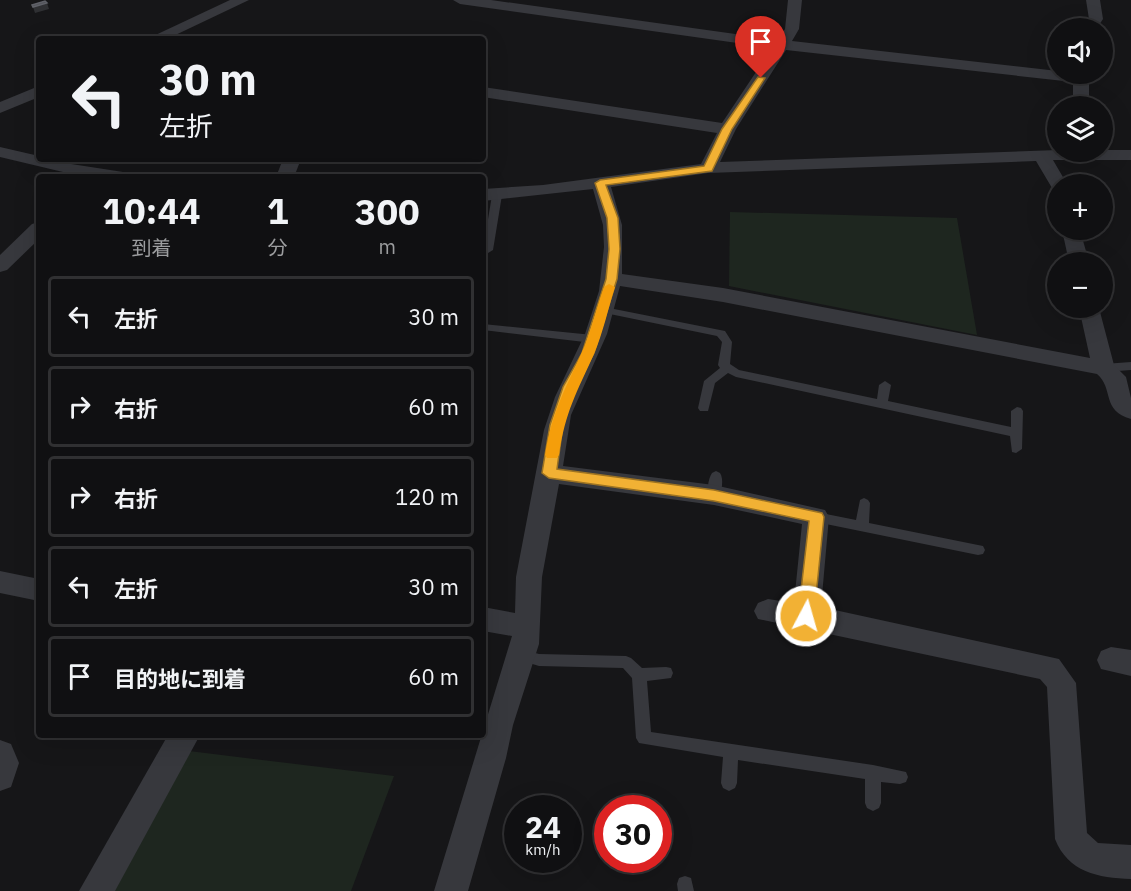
<!DOCTYPE html>
<html lang="ja">
<meta charset="utf-8">
<style>
:root{--surface:#101012;--page:#1e1e20;--text:#f1f3f6;--muted:#9c9d9f;--line:#303032}
body{margin:0;font-family:"IBM Plex Sans","Noto Sans JP",sans-serif;background:var(--page);color:var(--text);height:100vh;display:flex;flex-direction:column;font-size:22px;white-space:nowrap}
*{box-sizing:border-box;margin:0}
p{font-size:20px;color:var(--muted)}
.icon{flex:none;width:33px;height:33px;fill:none;stroke:currentColor;stroke-width:2;stroke-linecap:round;stroke-linejoin:round}
.map{position:relative;flex:1;overflow:hidden}
.panel{position:absolute;left:36px;top:174px;width:450px;height:564px;display:flex;flex-direction:column;background:var(--surface);border-radius:6px;box-shadow:0 6px 24px #0002,0 0 0 2px var(--line)}
.panel>*{flex:none}
.banner{position:absolute;left:36px;top:36px;width:450px;height:126px;border-radius:6px;box-shadow:0 6px 24px #0002,0 0 0 2px var(--line);background:#101012;color:var(--text);overflow:hidden}
.tools{position:absolute;left:1047px;top:18px;display:grid;gap:12px}
.tools a{display:grid;place-items:center;width:66px;height:66px;border-radius:50%;background:var(--surface);box-shadow:0 6px 24px #0002,0 0 0 2px var(--line);font-size:30px}
.speed{position:absolute;left:504px;top:795px;display:flex;gap:12px;font-size:30px;font-weight:700;text-align:center}
.speed>*{display:grid;place-content:center;width:78px;height:78px;border-radius:50%;background:var(--surface);box-shadow:0 6px 24px #0002,0 0 0 2px var(--line);line-height:1}
.speed small{font-size:15px;font-weight:400}
.speed .limit{border:9px solid #d22;background:#fff;color:#111}
.pin{position:absolute;display:grid;place-items:center;width:51px;height:51px;color:#fff;margin:-62px -26px;border-radius:50% 50% 50% 0;rotate:-45deg;box-shadow:0 0 6px #0007}
.pin .icon{rotate:45deg}
.me{position:absolute;width:66px;margin:-33px;rotate:6deg;stroke-linejoin:round;filter:drop-shadow(0 0 4px #0008)}
.turn{display:flex;align-items:center;gap:21px;height:126px;padding:0 24px;font-size:27px}
.turn .icon{width:78px;height:78px;stroke-width:2.5}
.turn b{display:block;font-size:42px;line-height:51px}
.eta{display:flex;justify-content:space-evenly;align-items:center;height:102px;text-align:center}
.eta b{font-size:36px;font-weight:700;line-height:42px}
ul{padding:0;list-style:none}
li{display:flex;align-items:center;gap:18px;height:81px;margin:0 12px 9px;padding:0 12px;border:3px solid var(--line);border-radius:6px}
li div{flex:1}
li b{display:block;font-size:22px}
li em{font-style:normal}
.map>svg:first-child{display:block}
</style>
<div class="map">
<svg width="1131" height="891" viewBox="0 0 1131 891">
<rect width="100%" height="100%" fill="#161618"/>
<!-- green -->
<g fill="#1e261f">
<polygon points="730,212 957,218 977,335 729,286"/>
<polygon points="189,751 394,776 351,891 111,891"/>
</g>
<g fill="none" stroke-linecap="round" stroke-linejoin="round">
<!-- service -->
<g fill="#37383d" fill-rule="evenodd">
<polygon points="497,192 502,195 493,250 488,253 483,250 492,195"/>
<polygon points="604,307 725,331 732,342 730,364 739,370 877,399 879,385 885,381 891,385 888,401 1011,427 1011,411 1017,407 1021,408 1023,411 1022,449 1016,453 1012,452 1010,436 736,377 728,373 715,383 708,411 700,411 698,408 704,381 720,368 718,365 722,342 717,336 600,312 599,310 600,308"/>
<polygon points="483,324 593,335 598,339 593,343 483,330"/>
<polygon points="1131,362 1131,370 1104,372 1098,368 1104,364"/>
<path d="M716 471 720 473C724 479 722 492 718 498H710C706 492 708 479 712 473Z"/>
<polygon points="864,498 868,500 870,503 869,523 978,545 983,546 985,550 983,554 978,555 816,522 811,521 810,517 811,513 816,512 856,520 860,500"/>
<polygon points="521,649 539,654 626,656 631,658 642,668 666,667 671,668 673,673 671,678 647,681 651,732 873,765 906,772 908,777 906,782 900,784 881,782 881,803 879,808 873,811 867,808 865,803 865,779 738,760 737,783 735,788 729,791 723,788 721,783 723,757 639,743 636,738 632,678 623,668 539,666 516,659 514,655 516,651"/>
<polygon points="685,876 691,878 694,891 678,891 677,884 679,878"/>
</g>
<!-- minor -->
<g fill="#37383d" fill-rule="evenodd">
<polygon points="230,0 249,0 167,39 147,39"/>
<path d="M453 0H491L778 40 785 29 788 0H802L799 29 792 41 1058 71V74H1089V106H1073V82L786 50 736 129 720 162 1058 150H1131V160H1053L1067 184H1058V189L1052 188 1036 161 708 173 611 187 622 225V274L723 288 1090 358 1079 308H1099L1114 365 1126 377 1131 398V419C1101 411 1114 388 1097 374L723 302 620 286 607 334 571 415 563 466 714 485 825 510 829 517 821 607 1059 659 1076 683 1087 833 1098 843 1131 845V879C1098 878 1068 872 1055 839L1047 687 1040 679 758 619 754 611 758 603 768 599 794 603 802 524 714 505 559 484 542 577 539 644 513 725 506 758 468 891H434L512 636 483 631V607L515 613 516 577 544 430 555 397 585 334 599 291 604 247 603 225 593 189 483 201V189L543 185 701 164 717 133 483 97V87L722 123 772 48 460 4Z"/>
<polygon points="1086,0 1100,0 1103,19 1097,28 1083,28 1089,19"/>
<polygon points="39,86 39,97 0,113 0,102"/>
<polygon points="0,147 39,156 39,159 123,172 132,177 84,177 0,157"/>
<polygon points="283,159 301,159 294,177 276,177"/>
<polygon points="39,222 39,239 7,270 0,272 0,255 32,224"/>
<polygon points="1062,230 1080,230 1089,262 1069,262"/>
<polygon points="0,571 39,579 39,601 0,593"/>
<polygon points="1111,647 1131,650 1131,676 1101,669 1097,660 1101,651"/>
<polygon points="168,735 200,735 115,891 79,891"/>
<polygon points="0,740 11,744 19,763 11,787 0,791"/>
</g>
</g>
<!-- shaded-wall -->
<polygon fill="#2f3033" points="47,3 49,9 35,13 33,7"/>
<!-- building -->
<polygon fill="#525359" stroke="#5f6168" stroke-width="1.5" points="45,1 47,3 33,7 32,5"/>
<!-- route -->
<polygon fill="#f2b134" stroke="#9d7322" stroke-width="1.5" points="758,77 765,78 732,129 712,171 606,185 618,218 620,249 617,279 594,353 576,387 563,425 557,469 714,490 822,513 824,517 814,616 812,621 800,621 798,616 809,521 714,501 549,478 542,473 550,425 563,387 582,353 606,279 609,249 607,218 595,183 600,180 704,166 722,129"/>
<!-- slow -->
<path fill="#f59e0b" d="M609 284 615 287C608 309 603 333 594 354 577 392 565 412 559 455L557 458H547L545 455C552 412 564 392 581 354 591 333 596 309 604 287Z"/>
</svg>
<div class="tools">
<a><svg class="icon" aria-label="sound" viewBox="0 0 24 24"><path d="M4 9h4l5-4v14l-5-4H4zM17 9q2 3 0 6"/></svg></a>
<a><svg class="icon" aria-label="layers" viewBox="0 0 24 24"><path d="M12 4l9 5-9 5-9-5zM3 14l9 5 9-5"/></svg></a>
<a>+</a>
<a>−</a>
</div>
<div class="speed"><div>24<small>km/h</small></div><div class="limit">30</div></div>
<div class="pin" style="left:761px;top:78px;background:#d93025"><svg class="icon" aria-label="arrive" viewBox="0 0 24 24"><path d="M6 21V4h12l-3 4 3 4H6"/></svg></div>
<svg class="me" style="left:806px;top:616px" viewBox="-20 -20 40 40"><circle r="17" fill="#f2b134" stroke="#fff" stroke-width="3"/><path d="M0-11L8 9 0 5-8 9z" fill="#fff"/></svg>
<div class="banner">
<div class="turn"><svg class="icon" aria-label="left" viewBox="0 0 24 24"><path d="M17 20v-9H6M10 6l-5 5 5 5"/></svg><div><b>30 m</b>左折</div></div>
</div>
<section class="panel">
<div class="eta">
<div><b>10:44</b><p>到着</p></div>
<div><b>1</b><p>分</p></div>
<div><b>300</b><p>m</p></div>
</div>
<ul>
<li><svg class="icon" aria-label="left" viewBox="0 0 24 24"><path d="M17 20v-9H6M10 6l-5 5 5 5"/></svg><div><b>左折</b></div><em>30 m</em></li>
<li><svg class="icon" aria-label="right" viewBox="0 0 24 24"><path d="M7 20v-9h11M14 6l5 5-5 5"/></svg><div><b>右折</b></div><em>60 m</em></li>
<li><svg class="icon" aria-label="right" viewBox="0 0 24 24"><path d="M7 20v-9h11M14 6l5 5-5 5"/></svg><div><b>右折</b></div><em>120 m</em></li>
<li><svg class="icon" aria-label="left" viewBox="0 0 24 24"><path d="M17 20v-9H6M10 6l-5 5 5 5"/></svg><div><b>左折</b></div><em>30 m</em></li>
<li><svg class="icon" aria-label="arrive" viewBox="0 0 24 24"><path d="M6 21V4h12l-3 4 3 4H6"/></svg><div><b>目的地に到着</b></div><em>60 m</em></li>
</ul>
</section>
</div>
